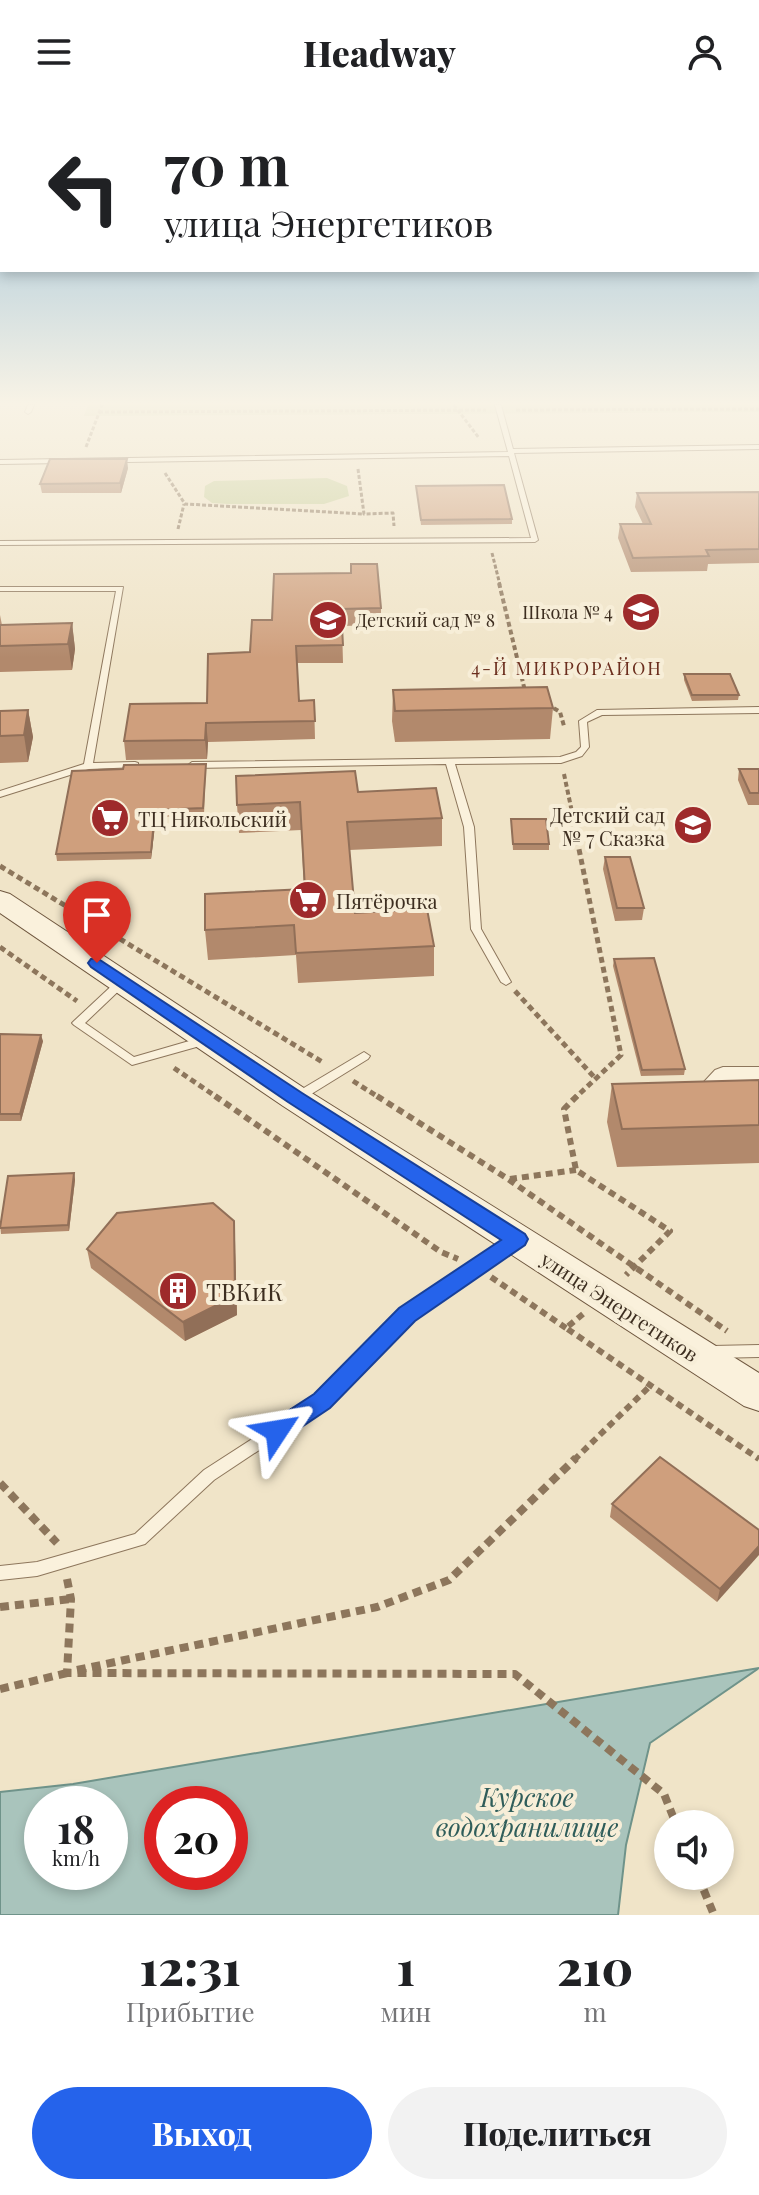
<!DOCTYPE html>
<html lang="ru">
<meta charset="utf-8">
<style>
:root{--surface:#fff;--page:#f2f2f2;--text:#202124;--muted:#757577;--accent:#2563eb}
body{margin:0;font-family:"Playfair Display",serif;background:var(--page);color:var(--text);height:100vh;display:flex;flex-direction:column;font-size:30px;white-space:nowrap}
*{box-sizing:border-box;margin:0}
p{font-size:26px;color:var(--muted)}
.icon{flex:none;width:44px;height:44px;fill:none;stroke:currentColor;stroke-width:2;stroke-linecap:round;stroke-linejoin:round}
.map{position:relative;height:1811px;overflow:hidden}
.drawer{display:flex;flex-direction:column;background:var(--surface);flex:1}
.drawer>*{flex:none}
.banner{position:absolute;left:0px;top:0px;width:760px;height:168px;box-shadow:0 4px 12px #0003;background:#fff;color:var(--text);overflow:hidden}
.controls{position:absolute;left:654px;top:1706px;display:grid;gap:16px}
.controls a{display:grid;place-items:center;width:80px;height:80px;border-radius:50%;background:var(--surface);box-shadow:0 4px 12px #0003;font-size:40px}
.speed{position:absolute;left:24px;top:1682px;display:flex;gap:16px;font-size:40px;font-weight:700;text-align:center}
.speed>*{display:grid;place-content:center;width:104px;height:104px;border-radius:50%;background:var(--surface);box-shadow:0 4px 12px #0003;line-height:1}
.speed small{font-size:20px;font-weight:400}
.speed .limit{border:12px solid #d22;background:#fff;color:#111}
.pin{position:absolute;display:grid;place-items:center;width:68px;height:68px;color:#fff;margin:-82px -34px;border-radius:50% 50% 50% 0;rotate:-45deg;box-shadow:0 0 8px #0007}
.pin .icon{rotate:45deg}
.me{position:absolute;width:88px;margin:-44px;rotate:57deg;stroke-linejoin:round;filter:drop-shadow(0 0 6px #0008)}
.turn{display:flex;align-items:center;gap:28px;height:168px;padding:0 32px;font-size:36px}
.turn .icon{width:104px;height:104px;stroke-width:2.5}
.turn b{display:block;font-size:56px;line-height:68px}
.eta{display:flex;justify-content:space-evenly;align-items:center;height:136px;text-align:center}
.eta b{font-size:48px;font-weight:800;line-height:56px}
.action{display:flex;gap:16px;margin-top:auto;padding:16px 32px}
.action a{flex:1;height:92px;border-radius:48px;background:var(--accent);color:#fff;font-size:32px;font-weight:800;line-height:92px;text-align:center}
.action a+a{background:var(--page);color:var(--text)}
header{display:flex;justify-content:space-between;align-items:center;height:104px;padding:0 32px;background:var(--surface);font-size:36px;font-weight:800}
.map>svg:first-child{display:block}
</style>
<header><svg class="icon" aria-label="menu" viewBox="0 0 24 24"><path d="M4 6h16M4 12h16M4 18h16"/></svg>Headway<svg class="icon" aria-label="person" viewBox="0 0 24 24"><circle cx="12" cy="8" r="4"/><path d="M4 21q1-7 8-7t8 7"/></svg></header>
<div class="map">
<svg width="759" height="1811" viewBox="0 0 759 1811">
<rect width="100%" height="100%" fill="#f0e4c8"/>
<!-- green -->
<g fill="#c9cf9b">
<polygon points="88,301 759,301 759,308 84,312"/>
<polygon points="327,374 347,382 349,392 324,400 228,400 212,399 204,393 205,382 214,377"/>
</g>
<!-- water -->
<path fill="#a9c4bc" stroke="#6f938a" stroke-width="2" fill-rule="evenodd" d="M759 1564 650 1639 626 1741 618 1811H0V1688L73 1680ZM42 1700H110V1768H42ZM162 1700H230V1768H162Z"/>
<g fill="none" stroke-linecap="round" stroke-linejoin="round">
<!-- service casing -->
<g stroke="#8d765c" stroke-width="2">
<g id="service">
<polygon points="28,301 34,301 31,308 28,310 25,308"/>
<polygon points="495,301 501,301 513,345 759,341 759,345 514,349 538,436 535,438 0,441 0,437 531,434 509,352 0,360 0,356 508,348"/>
<polygon points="0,483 123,483 93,659 135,658 138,659 138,663 89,665 0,693 0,687 84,660 116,487 0,487"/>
<polygon points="759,603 759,609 602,611 587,618 589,643 582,652 561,659 455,660 474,723 481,825 511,878 506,881 501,878 471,825 464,723 446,660 192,664 188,661 192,658 560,653 576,648 581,643 579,617 597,606"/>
<polygon points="123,874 128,877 127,879 85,919 134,953 203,933 207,934 209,937 207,940 132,961 74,921 72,919 74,917 119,875"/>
<polygon points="364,948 370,952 368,955 300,997 292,997 290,994 292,991"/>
<polygon points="514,1133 519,1135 520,1138 519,1141 412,1215 327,1301 214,1376 145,1440 37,1472 0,1476 0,1462 37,1458 135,1430 204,1366 317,1293 402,1207"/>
<polygon points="759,1241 759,1253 712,1254 707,1252 705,1248 707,1244 712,1242"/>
</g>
</g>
<!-- minor casing -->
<g stroke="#8d765c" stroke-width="2">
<polygon id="minor" points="723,963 759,963 759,979 729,979 725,982 728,990 759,991 759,1007 711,1004 701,981 715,966"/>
</g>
<!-- secondary casing -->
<g stroke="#6f573f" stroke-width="2">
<polygon id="secondary" points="0,787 10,790 307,986 759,1269 759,1307 744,1302 283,1002 0,809"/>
</g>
<!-- path-far4 -->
<g stroke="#8d765c" stroke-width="3" stroke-dasharray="4 2" stroke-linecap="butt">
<polyline points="454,301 479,334"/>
<polyline points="516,306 759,305"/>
<polyline points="99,308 486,306"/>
<polyline points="86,343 102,301"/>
<polyline points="358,365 364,410 393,409 394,422"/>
<polyline points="165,369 185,400 364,410"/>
<polyline points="178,425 184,400"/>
<polyline points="492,449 500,481"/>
</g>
<!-- path-far3 -->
<g stroke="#8d765c" stroke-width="4" stroke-dasharray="5 3" stroke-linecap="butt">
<polyline points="499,479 525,587"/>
<polyline points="547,600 560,608 564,622"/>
<polyline points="564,670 572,708"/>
</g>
<!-- path-far2 -->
<g stroke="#8d765c" stroke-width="5" stroke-dasharray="6 4" stroke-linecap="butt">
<polyline points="571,706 621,951 575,994"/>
<polyline points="0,762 324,959"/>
<polyline points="0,843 77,897"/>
<polyline points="515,887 596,975"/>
<polyline points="174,964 218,994"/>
<polyline points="353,977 380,994"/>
</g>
<!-- path-far1 -->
<g stroke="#8d765c" stroke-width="6" stroke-dasharray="7 5" stroke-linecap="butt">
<polyline points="215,992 441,1148 458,1155"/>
<polyline points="377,992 508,1075 727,1227"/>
<polyline points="577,992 564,1005 576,1066 670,1127 626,1171"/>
<polyline points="510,1075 576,1066"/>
<polyline points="491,1173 566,1224"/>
<polyline points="583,1210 566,1224 759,1355"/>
<polyline points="574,1356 650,1282"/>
</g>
<!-- path -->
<g stroke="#8d765c" stroke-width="8" stroke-dasharray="9 6" stroke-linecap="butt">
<polyline points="0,1379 57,1439"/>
<polyline points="67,1475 71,1495 67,1569 515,1570 664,1690 676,1720"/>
<polyline points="0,1503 71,1495"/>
<polyline points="77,1566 377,1503 449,1476 576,1354"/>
<polyline points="0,1585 67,1569"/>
<polyline points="698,1772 714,1811"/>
</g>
<!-- service -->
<use href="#service" fill="#faf1dc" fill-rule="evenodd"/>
<!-- minor -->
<use href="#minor" fill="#faf1dc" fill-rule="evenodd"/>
<!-- secondary -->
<use href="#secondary" fill="#faf1dc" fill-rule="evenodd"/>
</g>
<!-- wall -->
<g fill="#b2896c">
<polygon points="128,364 121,389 42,389 40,380"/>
<polygon points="416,382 512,415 512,420 421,421"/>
<polygon points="759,388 759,459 708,460 707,467 631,468 618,434 620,420 643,420 635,403 637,389"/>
<polygon points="274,470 381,504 381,521 342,522 343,559 297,559 299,597 314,596 315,635 208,638 207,655 126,656 124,637 207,599 250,548 272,516"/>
<polygon points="0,511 2,521 72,519 75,545 72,566 0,568"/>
<polygon points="684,570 739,591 738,596 692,597 684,576"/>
<polygon points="393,586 553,604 550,635 395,638 392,617"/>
<polygon points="28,606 33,633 28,658 0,659 0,607"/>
<polygon points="206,660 204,711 156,713 151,755 57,757 56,750"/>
<polygon points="739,665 759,665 759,701 748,701 738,676"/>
<polygon points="358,688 442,714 442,742 349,746 355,809 434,842 434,872 298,879 296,851 208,856 205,826 304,785 301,726 239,729 237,701"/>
<polygon points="511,715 549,740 549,746 513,746"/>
<polygon points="605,753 644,804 642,816 615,817 603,765"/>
<polygon points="614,855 685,965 684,971 641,972 613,862"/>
<polygon points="0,930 43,937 21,1017 0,1017"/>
<polygon points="759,976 759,1059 617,1063 607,1018 612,980"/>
<polygon points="74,1069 75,1076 69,1127 1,1130 0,1119"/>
<polygon points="235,1136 237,1211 185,1237 91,1164 87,1145"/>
<polygon points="612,1400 759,1426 717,1498 610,1413"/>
</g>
<!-- shaded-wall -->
<g fill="#916f58">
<polygon points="127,355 128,364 121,389 120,379"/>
<polygon points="72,519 75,545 72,566 68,540"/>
<polygon points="28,606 33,633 28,658 24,631"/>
<polygon points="206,619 208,638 207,655 205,636"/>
<polygon points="155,706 156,713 151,755 151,748"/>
<polygon points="41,931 43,937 21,1017 20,1010"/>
<polygon points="74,1069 75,1076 69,1127 68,1121"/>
<polygon points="234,1117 237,1211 185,1237 183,1218"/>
<polygon points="759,1442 759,1451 717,1498 720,1485"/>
</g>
<!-- building -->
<g fill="#cf9f7d" stroke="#916f58" stroke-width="2">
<polygon points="50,355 127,355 120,379 40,380"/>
<polygon points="504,381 512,415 421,416 416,382"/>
<polygon points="759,388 759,445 706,446 709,452 633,454 620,420 651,420 637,389"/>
<polygon points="351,460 377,460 381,504 341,505 343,541 296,542 299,597 314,596 315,617 206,619 205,636 124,637 130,600 207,599 208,550 250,548 252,516 272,516 274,470 351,469"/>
<polygon points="72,519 68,540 0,542 0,521"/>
<polygon points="684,570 730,570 739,591 692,591"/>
<polygon points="547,583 553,604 395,607 393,586"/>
<polygon points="28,606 24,631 0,632 0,607"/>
<polygon points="206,660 203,704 155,706 151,748 56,750 72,667 123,665 124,661"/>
<polygon points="739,665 759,665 759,689 750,689"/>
<polygon points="355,667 358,688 436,684 442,714 347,718 355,809 427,805 434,842 296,849 294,821 205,826 205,790 305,785 300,698 237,701 236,672"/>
<polygon points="511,715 546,715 549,740 513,740"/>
<polygon points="605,753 630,753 644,804 617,804"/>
<polygon points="654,854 685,965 642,966 614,855"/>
<polygon points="0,930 41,931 20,1010 0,1010"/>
<polygon points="759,976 759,1021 622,1025 612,980"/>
<polygon points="74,1069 68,1121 0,1124 8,1072"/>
<polygon points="213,1099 234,1117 235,1192 183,1218 87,1145 117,1109"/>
<polygon points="660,1353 759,1426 759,1442 720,1485 612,1400"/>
</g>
<!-- sky -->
<linearGradient id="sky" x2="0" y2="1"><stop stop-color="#8fbad6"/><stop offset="0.54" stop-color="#f8f3e6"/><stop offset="1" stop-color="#f8f3e6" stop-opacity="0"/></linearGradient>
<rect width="759" height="554" fill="url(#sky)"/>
<!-- route -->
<polygon fill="#2563eb" stroke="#184099" stroke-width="2" points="97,854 302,989 525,1130 528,1135 525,1141 415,1217 330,1304 285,1334 277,1337 268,1334 265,1327 268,1320 314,1290 399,1204 501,1136 288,998 91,863 88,859 91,855"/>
<!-- icons -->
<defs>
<g id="school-disc" transform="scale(2)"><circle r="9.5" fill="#9e2a2b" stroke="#f7eed8"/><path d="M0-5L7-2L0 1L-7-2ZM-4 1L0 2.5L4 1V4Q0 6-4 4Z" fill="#fff"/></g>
<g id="supermarket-disc" transform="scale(2)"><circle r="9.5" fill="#9e2a2b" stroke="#f7eed8"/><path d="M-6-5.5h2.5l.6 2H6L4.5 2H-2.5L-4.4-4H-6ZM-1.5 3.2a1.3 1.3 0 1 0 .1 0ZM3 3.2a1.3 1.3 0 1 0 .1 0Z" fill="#fff"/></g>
<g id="building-disc" transform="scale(2)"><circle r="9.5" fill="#9e2a2b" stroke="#f7eed8"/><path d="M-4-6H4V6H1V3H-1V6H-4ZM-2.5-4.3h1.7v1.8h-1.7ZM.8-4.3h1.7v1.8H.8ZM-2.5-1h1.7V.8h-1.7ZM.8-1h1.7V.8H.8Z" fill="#fff"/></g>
</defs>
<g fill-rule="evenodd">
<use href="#school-disc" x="641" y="508"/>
<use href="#school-disc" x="328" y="516"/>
<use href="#supermarket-disc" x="110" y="714"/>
<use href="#school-disc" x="693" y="721"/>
<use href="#supermarket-disc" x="308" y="796"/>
<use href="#building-disc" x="178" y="1187"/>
</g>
<g text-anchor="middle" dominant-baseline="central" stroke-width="8" stroke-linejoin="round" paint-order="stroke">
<!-- far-poi labels -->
<g font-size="18" fill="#3d2e20" stroke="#f7eed8" text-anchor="end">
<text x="613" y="508">Школа № 4</text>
<text x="356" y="516" text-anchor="start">Детский сад № 8</text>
</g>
<!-- far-neighbourhood labels -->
<g font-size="18" letter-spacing="2" fill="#6b2e1e" stroke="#f7eed8">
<text x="567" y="564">4-Й МИКРОРАЙОН</text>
</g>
<!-- poi labels -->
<g font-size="20" fill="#3d2e20" stroke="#f7eed8" text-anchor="start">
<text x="665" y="710" text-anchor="end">Детский сад<tspan x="665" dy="23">№ 7 Сказка</tspan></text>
<text x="138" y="714">ТЦ Никольский</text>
<text x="336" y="796">Пятёрочка</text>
</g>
<!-- street labels -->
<g font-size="20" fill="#3d2e20" stroke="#f7eed8">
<text transform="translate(620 1202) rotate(33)">улица Энергетиков</text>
</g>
<!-- near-poi labels -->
<g font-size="24" fill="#3d2e20" stroke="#f7eed8" text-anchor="start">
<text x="206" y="1187">ТВКиК</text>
</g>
<!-- near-water labels -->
<g font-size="26" font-style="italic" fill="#2f5d5a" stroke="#f7eed8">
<text x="527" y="1692">Курское<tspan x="527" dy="30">водохранилище</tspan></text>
</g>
</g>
</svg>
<div class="controls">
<a><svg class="icon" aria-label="sound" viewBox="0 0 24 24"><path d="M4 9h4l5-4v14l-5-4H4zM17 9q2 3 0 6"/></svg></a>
</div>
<div class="speed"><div>18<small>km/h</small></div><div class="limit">20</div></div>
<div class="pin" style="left:97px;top:859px;background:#d93025"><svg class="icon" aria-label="arrive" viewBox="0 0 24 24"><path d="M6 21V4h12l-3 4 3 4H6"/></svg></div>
<svg class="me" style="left:277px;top:1327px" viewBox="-20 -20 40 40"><path d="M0-17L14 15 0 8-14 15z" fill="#2563eb" stroke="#fff" stroke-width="4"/></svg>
<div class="banner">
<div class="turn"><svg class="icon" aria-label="left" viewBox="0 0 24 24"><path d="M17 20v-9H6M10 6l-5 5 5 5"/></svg><div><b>70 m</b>улица Энергетиков</div></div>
</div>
</div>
<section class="drawer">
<div class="eta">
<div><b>12:31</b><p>Прибытие</p></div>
<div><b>1</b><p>мин</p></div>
<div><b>210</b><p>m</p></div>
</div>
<div class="action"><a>Выход</a><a>Поделиться</a></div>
</section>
